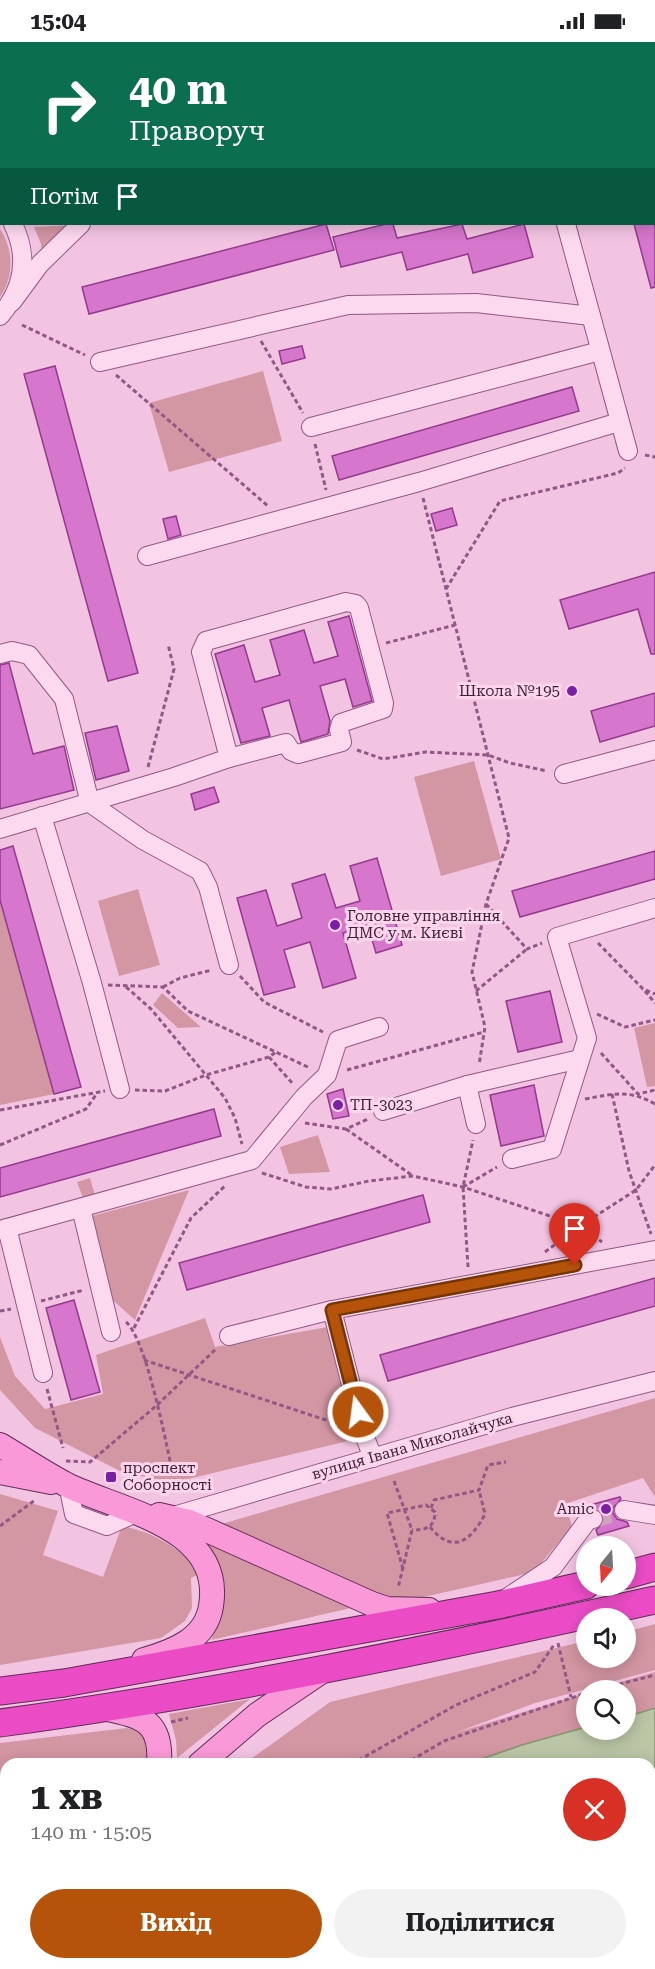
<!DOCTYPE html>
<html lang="uk">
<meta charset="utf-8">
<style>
:root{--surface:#fff;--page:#f2f2f2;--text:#202124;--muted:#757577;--accent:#b45309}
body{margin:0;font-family:"Roboto Serif",serif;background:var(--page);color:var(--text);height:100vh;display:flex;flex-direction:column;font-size:22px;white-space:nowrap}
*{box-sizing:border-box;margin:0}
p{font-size:20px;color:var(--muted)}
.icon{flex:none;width:33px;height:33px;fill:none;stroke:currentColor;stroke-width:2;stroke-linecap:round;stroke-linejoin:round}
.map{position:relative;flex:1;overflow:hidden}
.drawer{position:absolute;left:0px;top:1716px;width:656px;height:212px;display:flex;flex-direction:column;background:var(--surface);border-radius:18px 18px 0 0;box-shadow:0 3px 15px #0003}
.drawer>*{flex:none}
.hud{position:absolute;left:0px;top:0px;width:656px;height:183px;box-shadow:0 3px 15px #0003;background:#0b6e4f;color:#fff;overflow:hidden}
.needle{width:39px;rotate:198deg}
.controls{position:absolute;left:576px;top:1494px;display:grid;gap:12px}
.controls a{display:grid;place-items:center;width:60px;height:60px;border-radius:50%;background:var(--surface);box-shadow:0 3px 15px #0003;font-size:30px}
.pin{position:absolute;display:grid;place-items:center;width:51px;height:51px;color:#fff;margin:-62px -26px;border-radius:50% 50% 50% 0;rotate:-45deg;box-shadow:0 0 6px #0007}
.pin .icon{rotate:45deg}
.me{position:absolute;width:66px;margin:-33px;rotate:346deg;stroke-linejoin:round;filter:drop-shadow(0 0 4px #0008)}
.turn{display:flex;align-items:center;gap:21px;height:126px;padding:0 30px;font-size:27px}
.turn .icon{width:78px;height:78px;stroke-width:2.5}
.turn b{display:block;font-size:42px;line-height:51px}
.then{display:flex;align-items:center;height:57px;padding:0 30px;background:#0003;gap:12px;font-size:22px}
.round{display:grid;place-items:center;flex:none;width:63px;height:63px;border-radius:32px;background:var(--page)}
.headline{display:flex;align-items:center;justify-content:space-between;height:102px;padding:0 30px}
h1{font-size:36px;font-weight:700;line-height:45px}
.cta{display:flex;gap:12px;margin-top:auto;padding:12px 30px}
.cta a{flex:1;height:69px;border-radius:36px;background:var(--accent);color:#fff;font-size:24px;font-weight:700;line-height:69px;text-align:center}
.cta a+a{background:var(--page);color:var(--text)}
.status{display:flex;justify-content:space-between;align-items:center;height:42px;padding:0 30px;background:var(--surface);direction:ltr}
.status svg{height:16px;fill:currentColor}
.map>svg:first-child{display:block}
</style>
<div class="status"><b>15:04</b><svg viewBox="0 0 49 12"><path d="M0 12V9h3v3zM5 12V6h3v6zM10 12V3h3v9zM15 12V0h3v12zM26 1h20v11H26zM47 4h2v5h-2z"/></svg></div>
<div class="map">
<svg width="655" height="1927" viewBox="0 0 655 1927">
<rect width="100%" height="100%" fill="#f3c4e2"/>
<!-- green -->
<g fill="#d396a3">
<polygon points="0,0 81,1 2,2 1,144"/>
<polygon points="74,183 42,214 41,202 34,185"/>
<path d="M0 187C14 208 14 235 0 255Z"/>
<polygon points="263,329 282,399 169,430 149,361"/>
<polygon points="474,719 501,817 441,834 414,735"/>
<polygon points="138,847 160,923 119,934 98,859"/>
<polygon points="0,858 54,1052 0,1063"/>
<polygon points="162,951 201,985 178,986 153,963"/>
<polygon points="655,981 655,1044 647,1045 634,986"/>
<polygon points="318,1093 330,1130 289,1132 280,1105"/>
<polygon points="90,1136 96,1157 85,1161 77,1140"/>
<polygon points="189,1148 135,1278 106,1252 92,1174"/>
<polygon points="205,1276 215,1305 328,1285 361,1396 171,1441 120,1429 35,1386 0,1348 0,1295 15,1334 45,1367 103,1352 96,1313"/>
<polygon points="655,1356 655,1455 643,1436 565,1462 572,1484 534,1530 406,1559 339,1541 218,1483"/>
<path d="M0 1452 58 1469 43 1513 103 1535 122 1484C151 1489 183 1507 201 1531L191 1536 192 1566 185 1579 161 1596 0 1623Z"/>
<path d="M201 1494 351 1566 211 1598C232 1557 230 1530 201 1494Z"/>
<polygon points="655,1582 655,1628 535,1661 455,1691 586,1651 586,1685 468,1722 244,1722 330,1660 586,1599 586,1616 626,1616 626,1590"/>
<polygon points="655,1630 655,1666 626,1675 626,1648 593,1648"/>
<polygon points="250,1657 177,1716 176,1698 169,1672"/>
<polygon points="127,1686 143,1690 152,1699 150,1722 6,1722 6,1797 0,1795 0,1701"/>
<polygon points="0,1823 6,1824 6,1848 0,1850"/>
<polygon points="655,1881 655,1927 532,1927 542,1922 650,1922 650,1883"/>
<polygon points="189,1922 253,1922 250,1927 187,1927"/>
</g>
<!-- water -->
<g fill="#bac6a6" stroke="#84966c" stroke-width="1.5">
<polygon points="655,1666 655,1868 650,1869 650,1722 467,1722 522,1703 586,1685 586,1688 626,1688 626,1675"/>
<polygon points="252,1922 520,1922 513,1927 249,1927"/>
</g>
<!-- building -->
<g fill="#d676cd" stroke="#933a8d" stroke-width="1.5">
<polygon points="326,182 334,208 89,272 82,245"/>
<polygon points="386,182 393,182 397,196 462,182 467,197 524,182 533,215 473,231 468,212 407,228 402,210 341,225 333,195"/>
<polygon points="634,182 655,182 655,245 651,246"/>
<polygon points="302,304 305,316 282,322 279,309"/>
<polygon points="55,324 138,631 108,639 24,332"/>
<polygon points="572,345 579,369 339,438 332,414"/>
<polygon points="452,466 457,483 436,489 431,472"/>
<polygon points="176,474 181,493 168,497 163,477"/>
<polygon points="655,530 655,612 651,612 638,567 569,587 560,558"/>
<polygon points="349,574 372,659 353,665 345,637 320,644 330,679 328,692 301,700 289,658 262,666 270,694 241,701 215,612 244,603 255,640 280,633 270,598 304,588 314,621 338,614 328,580"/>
<polygon points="9,621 33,712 64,704 74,748 0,767 0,623"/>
<polygon points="655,651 655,684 600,700 591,669"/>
<polygon points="117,684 129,729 96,738 85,691"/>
<polygon points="214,745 219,760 195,768 191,752"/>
<polygon points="13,804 81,1045 54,1052 0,858 0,808"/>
<polygon points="655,809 655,837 520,875 512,849"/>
<polygon points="377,816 402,903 376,911 368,884 343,891 356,936 323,946 310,900 284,908 295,945 264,953 237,856 266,848 277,884 302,876 292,842 325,832 336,866 360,859 350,824"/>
<polygon points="550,949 562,1000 518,1010 506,959"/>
<polygon points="534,1043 544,1094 501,1104 490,1053"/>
<polygon points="343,1047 349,1074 333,1077 327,1052"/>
<polygon points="214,1067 221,1094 0,1155 0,1126"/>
<polygon points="423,1153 430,1180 187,1248 179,1221"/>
<polygon points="655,1236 655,1264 388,1339 380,1313"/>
<polygon points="74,1258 100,1350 71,1358 46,1266"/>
<polygon points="620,1455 621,1457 613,1466 613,1471 617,1477 627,1480 629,1484 598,1493 596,1488 603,1481 604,1474 601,1469 590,1463"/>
</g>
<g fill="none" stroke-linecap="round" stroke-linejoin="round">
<!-- minor-tunnel -->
<polyline stroke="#cfa3c0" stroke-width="18" stroke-dasharray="18 9" stroke-linecap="butt" points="593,1477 624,1468"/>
<!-- minor casing -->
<g stroke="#915885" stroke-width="20">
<g id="minor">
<polyline points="86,0 86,2"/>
<polyline points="217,2 222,0"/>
<polyline points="654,16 655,15"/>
<polyline points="0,165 2,166"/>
<polyline points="566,182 628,409"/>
<polyline points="12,260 40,222 81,182"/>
<path d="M0 274C24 246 29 215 13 182"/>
<polyline points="100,320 348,263 476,261 591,274"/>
<polyline points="311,385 600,309"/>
<polyline points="147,514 419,440 619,380"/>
<polygon points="346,560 356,562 359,566 384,661 383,667 341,681 339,688 342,700 298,712 291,709 286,701 229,716 201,610 206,599"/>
<polyline points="0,612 12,609 29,613 64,657 90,761 143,798 200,829 208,845 229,923"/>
<polyline points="564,732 655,708"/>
<polyline points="42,774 92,941 120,1047"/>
<polyline points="0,787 174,735 229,716"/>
<polyline points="383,1069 467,1043"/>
<polyline points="476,1082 467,1043 580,1017"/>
<polyline points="512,1117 552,1107 587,996 557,895 655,866"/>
<polyline points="81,1166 111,1290"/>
<polyline points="7,1186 43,1331"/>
<polyline points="0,1188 252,1118 304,1055 327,1033 338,998 379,985"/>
<polyline points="332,1268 363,1390 373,1416"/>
<polyline points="229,1294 332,1268 655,1208"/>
<polyline points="68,1443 74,1472 107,1484 138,1470"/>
<polyline points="624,1468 655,1473"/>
<polyline points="170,1475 512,1375 655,1339"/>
<polyline points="508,1555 553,1525 588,1478 593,1477"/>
<polyline points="0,1809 6,1811"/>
<polyline points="63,1927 66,1922"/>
</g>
</g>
<!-- major casing -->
<g stroke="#5e2c57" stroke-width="26">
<g id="major">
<path d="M0 1403C22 1416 44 1431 67 1443 120 1469 224 1484 211 1564 206 1598 172 1610 144 1618"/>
<polyline points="0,1430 51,1440"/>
<polyline points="159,1473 189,1480 372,1562 387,1567 429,1568"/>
<path d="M107 1667C144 1674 162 1681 159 1722"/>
<polyline points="200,1722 257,1673 322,1629"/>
<polyline points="0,1873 6,1871"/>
<polyline points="0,1926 6,1919"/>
</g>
</g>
<!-- highway casing -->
<g stroke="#5e2c57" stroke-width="29">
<g id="highway">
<polyline points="626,1533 655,1525"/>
<polyline points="0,1649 64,1641 498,1563 586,1543"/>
<path d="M0 1681C221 1651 438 1606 655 1558"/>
</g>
</g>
<!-- path -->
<g stroke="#915885" stroke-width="3" stroke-dasharray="4.5 3" stroke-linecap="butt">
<polyline points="62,0 63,2"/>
<polyline points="0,77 2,77"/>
<polyline points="22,283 85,313"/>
<polyline points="261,299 303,371"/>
<polyline points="116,333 268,464"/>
<polyline points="315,402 326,448"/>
<polyline points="645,413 655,415"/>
<polyline points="423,456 509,796 486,862 472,930 485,985 479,1023"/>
<polyline points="446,547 500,459 618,431 625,426"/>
<polyline points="386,601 455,583"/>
<polyline points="357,708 383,717 426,710 488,713 510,721 547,729"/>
<polyline points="148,725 174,627 168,602"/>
<polyline points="486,862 527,907 542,901"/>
<polyline points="598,901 643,947 655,952"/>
<polyline points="240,934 264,960 323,990"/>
<polyline points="108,943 163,945 188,969 310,1026"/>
<polyline points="126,945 151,967 225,1056 235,1076 242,1102"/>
<polyline points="163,945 180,936 212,928"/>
<polyline points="476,949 527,907"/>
<polyline points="645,949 655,961"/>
<polyline points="597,972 625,985 655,978"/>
<polyline points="601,1011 638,1052 655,1048"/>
<polyline points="269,1015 294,1043"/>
<polyline points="347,1028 484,990"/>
<polyline points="135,1048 165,1049 206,1033 269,1015 276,1010"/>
<polyline points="612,1052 629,1129 651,1192"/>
<path d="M585 1057C613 1052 629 1047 655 1062"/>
<polyline points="0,1068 105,1049"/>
<polyline points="305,1081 346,1087 368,1077"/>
<polyline points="346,1087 413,1134"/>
<polyline points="0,1103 86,1067 98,1050"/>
<polyline points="262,1131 306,1145 331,1147 369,1139 413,1134 463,1145 580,1184 602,1200"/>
<polyline points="463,1145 497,1125"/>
<polyline points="545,1210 580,1184 636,1148 655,1123"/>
<polyline points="468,1225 463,1145 473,1098"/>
<polyline points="41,1259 84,1248"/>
<polyline points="0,1269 11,1267"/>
<path d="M126 1280C148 1299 168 1413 176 1446"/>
<polyline points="134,1286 191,1176 226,1143"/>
<polyline points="144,1318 344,1384"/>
<polyline points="47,1347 63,1406"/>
<polyline points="66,1419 90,1420 156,1364 217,1306"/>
<polyline points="394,1439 412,1488 398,1546"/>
<polyline points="431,1466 434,1458 479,1448 488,1423 506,1420"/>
<polyline points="0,1484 35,1458"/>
<path d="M430 1485C453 1513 471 1499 485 1472L479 1448"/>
<path d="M403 1527 387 1471 426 1463 435 1470C435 1486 425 1488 412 1488"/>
<polyline points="558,1601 571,1655"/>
<polyline points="597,1648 655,1633"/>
<polyline points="171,1680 188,1676"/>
<polyline points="352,1722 456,1663 535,1630 554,1603"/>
<polyline points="405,1722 444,1699 586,1651"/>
<polyline points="650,1896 655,1894"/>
<polyline points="650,1900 655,1898"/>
<polyline points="177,1927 179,1922"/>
<polyline points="217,1927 220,1922"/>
<polyline points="566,1927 577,1922"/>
<polyline points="574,1927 586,1922"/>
</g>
<!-- minor -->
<use href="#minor" stroke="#fcd9ef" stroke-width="18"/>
<!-- major -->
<use href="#major" stroke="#fa99d7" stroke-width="24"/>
<!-- highway -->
<use href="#highway" stroke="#eb4cc6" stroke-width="27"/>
</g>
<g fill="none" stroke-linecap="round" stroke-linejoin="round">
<!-- route casing -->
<g stroke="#753606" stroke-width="15">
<polyline id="route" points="358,1370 332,1268 575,1223"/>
</g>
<!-- route -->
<use href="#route" stroke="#b45309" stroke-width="10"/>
</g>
<!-- markers -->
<g fill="#7a20a7" stroke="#fad5eb" stroke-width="2">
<circle cx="572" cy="649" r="6"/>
<circle cx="335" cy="883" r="6"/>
<circle cx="338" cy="1063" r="6"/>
<rect x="105" y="1429" width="12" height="12" rx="3"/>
<circle cx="606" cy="1467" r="6"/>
</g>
<g text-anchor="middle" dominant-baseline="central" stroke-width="6" stroke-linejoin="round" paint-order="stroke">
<!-- poi labels -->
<g font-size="15" fill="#3f1d3a" stroke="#fad5eb" text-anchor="start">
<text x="560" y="649" text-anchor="end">Школа №195</text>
<text x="347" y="874">Головне управління<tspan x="347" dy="17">ДМС у м. Києві</tspan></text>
<text x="350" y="1063">ТП-3023</text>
<text x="123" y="1426">проспект<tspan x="123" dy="17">Соборності</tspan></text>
<text x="594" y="1467" text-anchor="end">Amic</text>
</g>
<!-- street labels -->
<g font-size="15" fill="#3f1d3a" stroke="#fad5eb">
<text transform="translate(412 1404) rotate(-16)">вулиця Івана Миколайчука</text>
</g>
</g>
</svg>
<div class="controls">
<a><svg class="needle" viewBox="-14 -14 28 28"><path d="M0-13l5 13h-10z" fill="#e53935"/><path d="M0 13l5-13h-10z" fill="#757577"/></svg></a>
<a><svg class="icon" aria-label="sound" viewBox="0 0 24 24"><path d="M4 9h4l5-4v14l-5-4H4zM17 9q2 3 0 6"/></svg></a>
<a><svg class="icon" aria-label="search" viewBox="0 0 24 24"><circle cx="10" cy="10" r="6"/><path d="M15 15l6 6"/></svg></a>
</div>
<div class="pin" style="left:575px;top:1223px;background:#d93025"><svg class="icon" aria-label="arrive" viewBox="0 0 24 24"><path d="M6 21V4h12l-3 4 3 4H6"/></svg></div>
<svg class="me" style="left:358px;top:1370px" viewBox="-20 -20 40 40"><circle r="17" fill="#b45309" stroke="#fff" stroke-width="3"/><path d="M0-11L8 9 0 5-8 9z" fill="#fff"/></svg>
<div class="hud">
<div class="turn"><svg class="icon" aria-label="right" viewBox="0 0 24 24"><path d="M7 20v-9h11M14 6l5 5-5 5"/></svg><div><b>40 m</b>Праворуч</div></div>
<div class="then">Потім<svg class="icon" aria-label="arrive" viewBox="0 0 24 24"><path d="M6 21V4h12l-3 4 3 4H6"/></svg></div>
</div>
<section class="drawer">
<div class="headline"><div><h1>1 хв</h1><p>140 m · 15:05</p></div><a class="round" style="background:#d93025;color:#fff"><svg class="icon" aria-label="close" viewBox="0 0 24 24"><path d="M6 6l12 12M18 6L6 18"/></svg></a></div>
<div class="cta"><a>Вихід</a><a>Поділитися</a></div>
</section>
</div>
